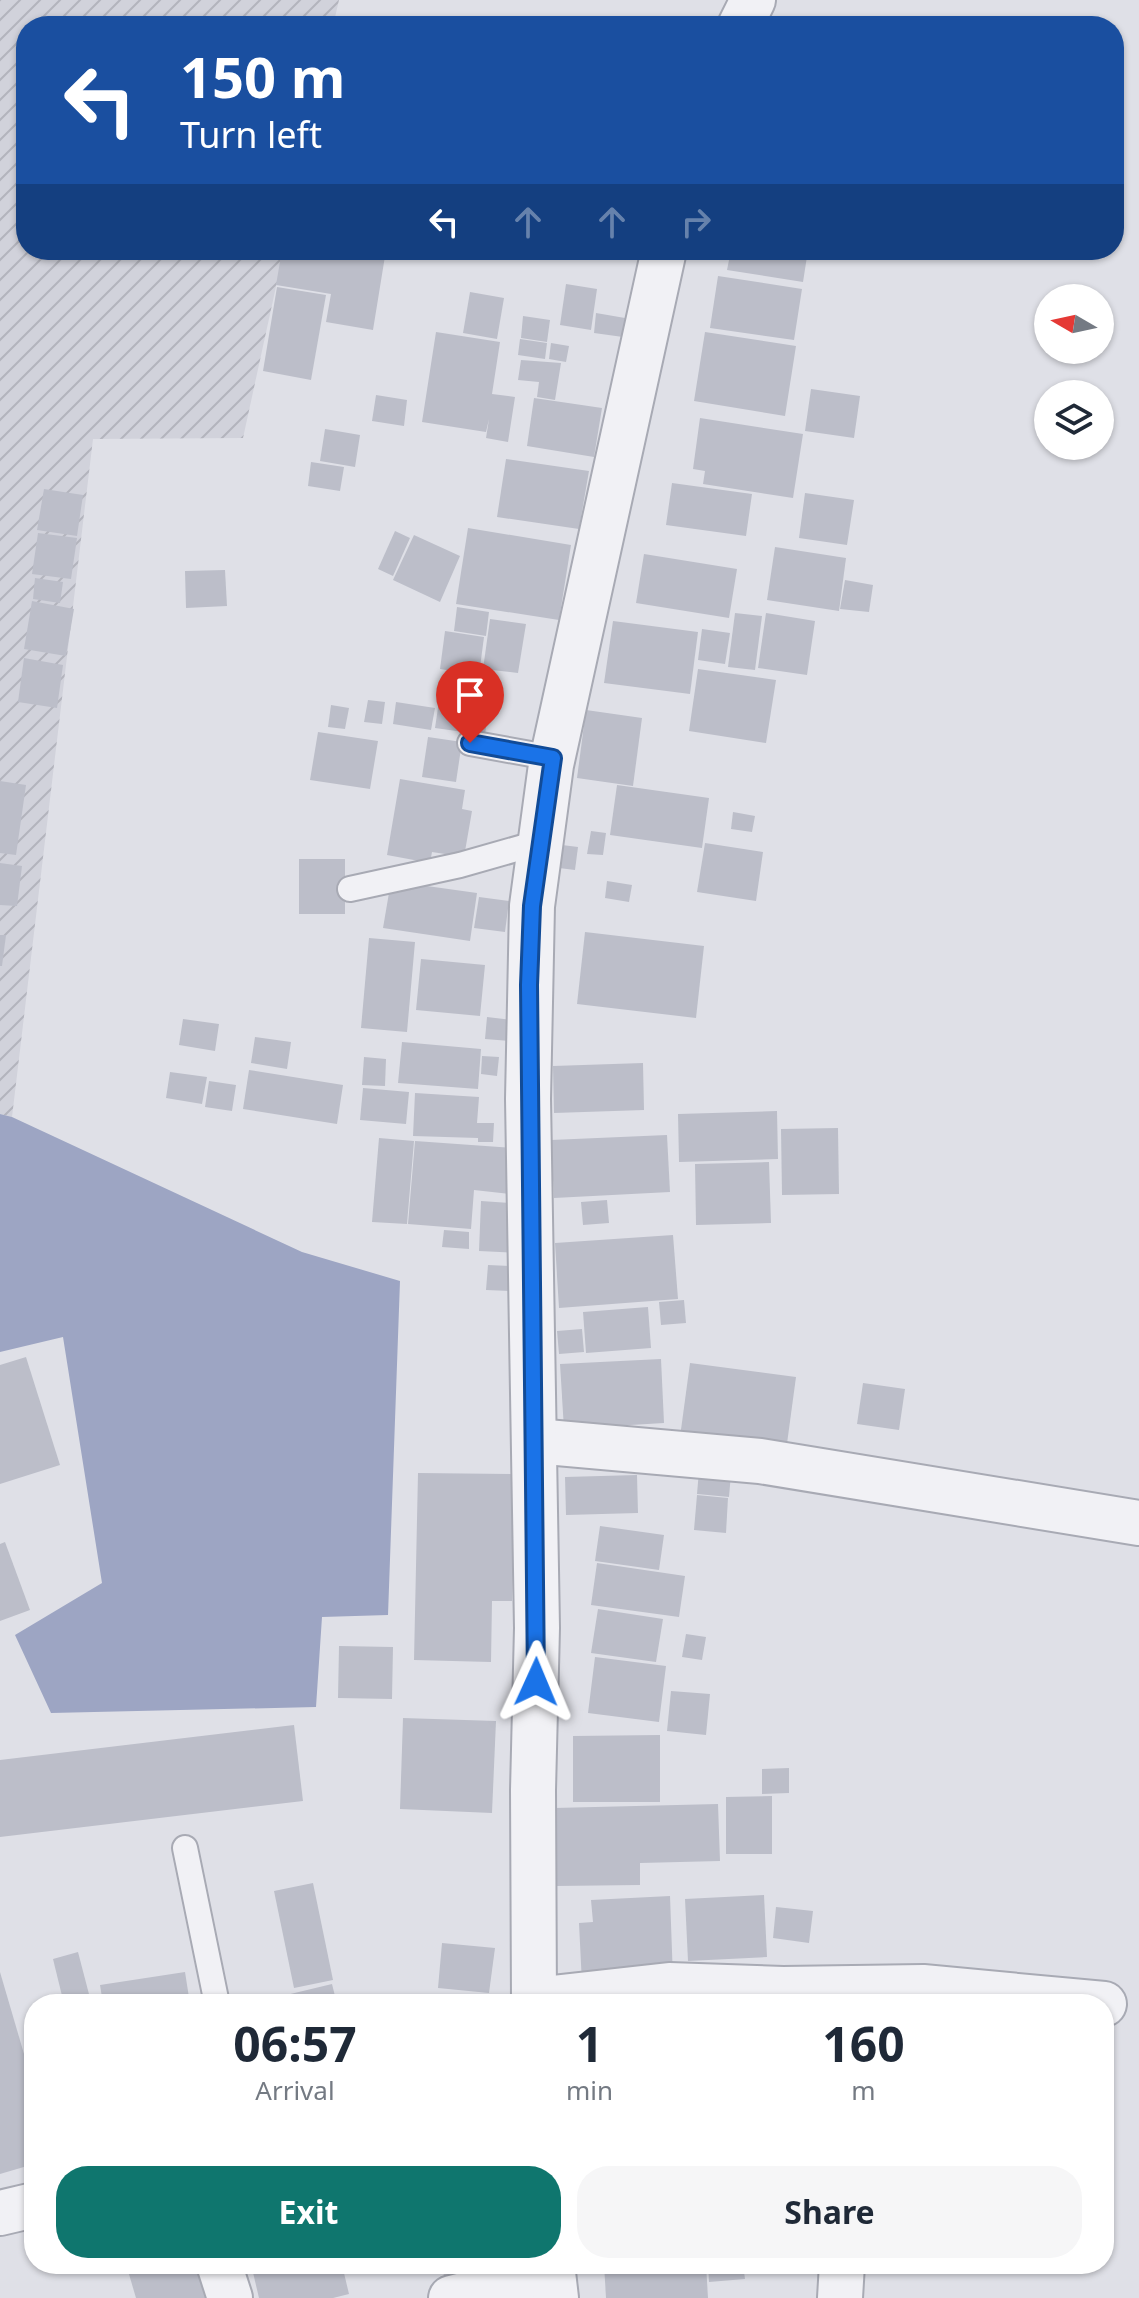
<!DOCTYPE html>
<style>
:root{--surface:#fff;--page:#f6f6f7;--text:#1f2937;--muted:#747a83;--accent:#0f766e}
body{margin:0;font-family:"Noto Sans",sans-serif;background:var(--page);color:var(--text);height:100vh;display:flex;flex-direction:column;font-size:30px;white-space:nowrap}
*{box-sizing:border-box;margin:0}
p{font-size:26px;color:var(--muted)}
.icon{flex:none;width:44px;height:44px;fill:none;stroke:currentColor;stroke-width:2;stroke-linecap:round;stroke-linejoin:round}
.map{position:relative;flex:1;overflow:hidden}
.sheet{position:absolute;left:24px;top:1994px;width:1090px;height:280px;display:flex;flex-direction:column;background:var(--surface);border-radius:32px;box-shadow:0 2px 6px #0004}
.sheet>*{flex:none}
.top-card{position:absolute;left:16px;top:16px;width:1108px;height:244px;border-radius:32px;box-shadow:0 2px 6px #0004;background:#1a4fa0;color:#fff;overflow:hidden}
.needle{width:52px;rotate:279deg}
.fabs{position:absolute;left:1034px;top:284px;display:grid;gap:16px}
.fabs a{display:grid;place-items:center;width:80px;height:80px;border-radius:50%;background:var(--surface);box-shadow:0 2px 6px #0004;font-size:40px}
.pin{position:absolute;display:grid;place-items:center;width:68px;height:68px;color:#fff;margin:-82px -34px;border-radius:50% 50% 50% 0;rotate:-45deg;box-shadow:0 0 8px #0007}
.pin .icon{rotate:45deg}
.me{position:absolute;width:88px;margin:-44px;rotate:1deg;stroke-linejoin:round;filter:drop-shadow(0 0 6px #0008)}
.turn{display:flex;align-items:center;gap:28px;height:168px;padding:0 32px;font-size:36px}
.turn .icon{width:104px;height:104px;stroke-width:2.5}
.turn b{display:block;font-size:56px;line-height:68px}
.lanes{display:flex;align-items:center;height:76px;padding:0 32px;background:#0003;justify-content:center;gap:40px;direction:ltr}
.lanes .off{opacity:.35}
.eta{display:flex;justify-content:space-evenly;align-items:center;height:136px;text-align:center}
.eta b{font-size:48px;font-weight:700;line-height:56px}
.button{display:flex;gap:16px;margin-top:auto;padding:16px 32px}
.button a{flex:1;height:92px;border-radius:32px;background:var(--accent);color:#fff;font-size:32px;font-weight:700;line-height:92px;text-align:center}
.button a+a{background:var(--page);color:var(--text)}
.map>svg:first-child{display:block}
</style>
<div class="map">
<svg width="1139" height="2298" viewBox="0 0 1139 2298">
<defs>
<pattern id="industrial-furrows" width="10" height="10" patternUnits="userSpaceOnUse" patternTransform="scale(2)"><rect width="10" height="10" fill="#d1d2db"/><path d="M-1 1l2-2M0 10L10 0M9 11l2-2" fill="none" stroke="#b3b4bd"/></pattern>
</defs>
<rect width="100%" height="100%" fill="#dfe0e7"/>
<!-- industrial -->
<polygon fill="url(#industrial-furrows)" points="0,0 339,0 333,26 26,26 26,250 284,250 243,438 93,439 12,1117 0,1114"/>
<!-- water -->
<polygon fill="#9da5c3" points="0,1114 12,1117 302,1252 400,1281 388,1615 322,1617 316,1707 51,1713 15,1635 102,1583 63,1337 0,1352"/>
<!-- building -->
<g fill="#bcbec9">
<polygon points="282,250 386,250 373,330 326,322 331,294 276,285"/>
<polygon points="731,250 808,250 803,282 727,270"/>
<polygon points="718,276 802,289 794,340 710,328"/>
<polygon points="566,284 597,289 591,330 560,325"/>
<polygon points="277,287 326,295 311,380 263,371"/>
<polygon points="470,292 504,298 497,339 463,333"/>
<polygon points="596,313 625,318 623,337 594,333"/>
<polygon points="523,316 550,320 547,342 521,338"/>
<polygon points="436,332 500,342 492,394 515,397 508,442 486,438 489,419 486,432 422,422"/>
<polygon points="705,332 796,346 785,416 694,401"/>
<polygon points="520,339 547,343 545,359 518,355"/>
<polygon points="551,343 569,346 566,362 549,359"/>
<polygon points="521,360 561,363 555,400 537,397 539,382 518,380"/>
<polygon points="811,389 860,396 854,438 805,431"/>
<polygon points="376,395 407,400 404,426 372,421"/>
<polygon points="534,398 602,408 594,457 527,446"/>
<polygon points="700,418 803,434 793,498 703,484 705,471 693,469"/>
<polygon points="325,429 360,435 355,467 320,461"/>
<polygon points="506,459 589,471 579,529 497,517"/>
<polygon points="311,462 344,467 340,491 308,486"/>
<polygon points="672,483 752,494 746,536 666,525"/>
<polygon points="44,489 83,495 77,536 37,530"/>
<polygon points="805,493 854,500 847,545 799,538"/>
<polygon points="468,528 571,545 559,620 456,604"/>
<polygon points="395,531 410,538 393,576 378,569"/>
<polygon points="38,533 77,538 71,579 32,574"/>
<polygon points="414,535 460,556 440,602 393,580"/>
<polygon points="775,547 846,558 839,611 767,600"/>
<polygon points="644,554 737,569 729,618 636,603"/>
<polygon points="225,570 227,606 186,608 185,571"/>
<polygon points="35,578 63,582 60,603 33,599"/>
<polygon points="845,580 873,585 869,612 840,609"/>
<polygon points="32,601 74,609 66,656 24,649"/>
<polygon points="457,607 489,612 486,636 454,631"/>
<polygon points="735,613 762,616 755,670 728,667"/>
<polygon points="766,613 815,621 807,675 758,668"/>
<polygon points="490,619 526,624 518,673 483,669"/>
<polygon points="613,621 698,632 690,694 604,683"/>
<polygon points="702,629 730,633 725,664 698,660"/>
<polygon points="445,631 484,637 479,675 440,669"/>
<polygon points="24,658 63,665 57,708 18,702"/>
<polygon points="698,669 776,680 766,743 689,731"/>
<polygon points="443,674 492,681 485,735 435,728"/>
<polygon points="368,700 385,702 382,724 364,722"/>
<polygon points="396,702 435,708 431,730 393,724"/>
<polygon points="331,705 349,708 345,729 328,727"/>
<polygon points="586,710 642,718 633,786 577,778"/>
<polygon points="318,732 378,741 370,789 310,780"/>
<polygon points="428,737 462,742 456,782 422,777"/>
<polygon points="400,779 465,790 462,809 472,811 464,857 432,852 430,863 387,855"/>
<polygon points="0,781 26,785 16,855 0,853"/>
<polygon points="617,785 709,798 702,848 610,835"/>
<polygon points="733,812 755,816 752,832 731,829"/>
<polygon points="591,831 606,833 603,855 587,854"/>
<polygon points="705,843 763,852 756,901 697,892"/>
<polygon points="562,845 578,847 575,870 559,868"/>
<rect x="299" y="859" width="46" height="55"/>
<polygon points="0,863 22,866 17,906 0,905"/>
<polygon points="391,881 477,893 470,941 383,928"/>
<polygon points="607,881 632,885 629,902 605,898"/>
<polygon points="479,897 509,901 505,932 474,928"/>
<polygon points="585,932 704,946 696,1018 577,1004"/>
<polygon points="0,935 6,935 2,966 0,966"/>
<polygon points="369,938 415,942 407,1032 361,1028"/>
<polygon points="421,959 485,965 480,1016 416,1010"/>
<polygon points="487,1017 513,1020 511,1041 485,1039"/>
<polygon points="183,1019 219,1024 215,1051 179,1045"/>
<polygon points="255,1037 291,1042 287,1069 251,1063"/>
<polygon points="402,1042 481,1049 478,1089 398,1083"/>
<polygon points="482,1056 499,1057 497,1076 481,1074"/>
<polygon points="364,1057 386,1059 385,1086 362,1085"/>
<polygon points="643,1063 644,1110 554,1113 553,1066"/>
<polygon points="249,1070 343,1085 337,1124 243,1109"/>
<polygon points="170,1072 207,1077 202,1104 166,1098"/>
<polygon points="209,1081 236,1085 232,1111 205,1107"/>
<polygon points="363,1088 409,1092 406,1124 360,1120"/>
<polygon points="415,1093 479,1097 477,1123 494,1123 493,1142 478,1142 478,1138 413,1136"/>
<polygon points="777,1111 778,1159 679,1162 678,1114"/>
<polygon points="838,1128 839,1194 782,1195 781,1129"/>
<polygon points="667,1135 670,1192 554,1198 551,1140"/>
<polygon points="379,1138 414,1141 407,1224 372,1222"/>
<polygon points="415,1141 515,1148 511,1194 474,1190 471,1229 408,1224"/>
<polygon points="769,1162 771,1223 696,1225 695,1164"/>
<polygon points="607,1200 609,1223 583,1225 581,1202"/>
<polygon points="481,1201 523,1204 520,1253 479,1251"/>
<polygon points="444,1230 469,1232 469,1249 442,1247"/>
<polygon points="673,1235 678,1299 559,1308 555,1243"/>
<polygon points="488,1265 513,1266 513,1291 486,1290"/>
<polygon points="684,1300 686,1323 661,1325 659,1302"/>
<polygon points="648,1307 651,1348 586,1353 583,1312"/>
<polygon points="582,1329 584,1352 559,1354 557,1331"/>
<polygon points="26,1357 60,1465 0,1484 0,1365"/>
<polygon points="661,1359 664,1423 564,1429 560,1364"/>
<polygon points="690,1363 796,1377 786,1451 680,1437"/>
<polygon points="863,1383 905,1389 899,1430 857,1424"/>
<polygon points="700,1459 732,1462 729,1497 697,1494"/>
<polygon points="418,1473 515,1474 512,1601 492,1601 491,1662 414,1660"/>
<polygon points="637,1475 638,1513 566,1515 565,1477"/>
<polygon points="697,1495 728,1498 726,1533 694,1530"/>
<polygon points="600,1526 664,1535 659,1570 595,1561"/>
<polygon points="5,1542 30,1610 0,1621 0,1544"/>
<polygon points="597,1563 685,1576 679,1617 591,1605"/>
<polygon points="598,1609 663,1619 656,1662 591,1653"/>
<polygon points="686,1634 706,1637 702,1660 682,1657"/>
<polygon points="339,1646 393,1647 392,1699 338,1698"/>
<polygon points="595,1657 666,1666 659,1722 588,1713"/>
<polygon points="671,1691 710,1694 706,1735 667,1731"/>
<polygon points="403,1718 496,1721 492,1813 400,1809"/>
<polygon points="294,1725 303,1801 0,1837 0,1760"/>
<polygon points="660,1735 660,1802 573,1802 573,1736"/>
<polygon points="789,1768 789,1793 762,1794 762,1769"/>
<polygon points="772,1796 772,1854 726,1854 726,1797"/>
<polygon points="718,1804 720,1861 640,1863 640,1885 555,1886 554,1808"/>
<polygon points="313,1883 333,1980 294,1988 274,1891"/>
<polygon points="764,1895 767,1957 688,1961 685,1899"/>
<polygon points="670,1896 673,1979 582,1984 579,1923 593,1922 591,1900"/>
<polygon points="776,1907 813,1911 809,1943 773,1938"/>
<polygon points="442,1943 495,1948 489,1993 438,1988"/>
<polygon points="78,1952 90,1998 64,2004 53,1959"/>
<polygon points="0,1972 34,2088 34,2164 0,2174"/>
<polygon points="185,1972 190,2004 103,2004 100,1985"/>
<polygon points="332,1984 337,2004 253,2004 253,2003"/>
<polygon points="126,2264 211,2264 220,2298 136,2298"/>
<polygon points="251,2264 377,2264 377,2265 344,2273 349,2294 333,2298 259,2298"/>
<polygon points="441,2264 462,2264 464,2271 444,2276"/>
<polygon points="604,2264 706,2264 708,2298 606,2298"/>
<polygon points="708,2264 743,2264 745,2279 709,2282"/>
</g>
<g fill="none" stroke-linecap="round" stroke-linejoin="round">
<!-- service casing -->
<g stroke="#a8aab4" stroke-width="28">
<g id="service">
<polyline points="470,743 553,758"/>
<polyline points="350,889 460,865 541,842"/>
<polyline points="185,1848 217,2004"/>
</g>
</g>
<!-- minor casing -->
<g stroke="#a8aab4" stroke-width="48">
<g id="minor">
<polyline points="535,1441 760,1461 1139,1523"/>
<polyline points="534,2000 669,1985 783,1989 923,1987 1104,2004"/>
<polyline points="0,2213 34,2205"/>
<polyline points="219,2264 230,2298"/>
<polyline points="451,2298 552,2273"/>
<polyline points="840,2298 842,2264"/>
</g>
</g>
<!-- tertiary casing -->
<g stroke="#a8aab4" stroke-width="48">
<g id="tertiary">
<polyline points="740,26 753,0"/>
<polyline points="534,2004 533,1790 537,1628 528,1099 532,906 551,765 664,250"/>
<polyline points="552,2264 556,2298"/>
</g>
</g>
<!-- service -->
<use href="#service" stroke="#f1f1f5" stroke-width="24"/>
<!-- minor -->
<use href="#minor" stroke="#f1f1f5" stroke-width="44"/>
<!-- tertiary -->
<use href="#tertiary" stroke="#f1f1f5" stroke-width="44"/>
</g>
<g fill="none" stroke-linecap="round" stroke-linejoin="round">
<!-- route casing -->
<g stroke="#114b97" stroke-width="20">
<polyline id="route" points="470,743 553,758 532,906 529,985 536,1682"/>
</g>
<!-- route -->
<use href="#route" stroke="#1a73e8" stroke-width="14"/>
</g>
</svg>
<div class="fabs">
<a><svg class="needle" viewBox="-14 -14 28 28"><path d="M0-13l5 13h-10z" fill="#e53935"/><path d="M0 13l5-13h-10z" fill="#747a83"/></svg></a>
<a><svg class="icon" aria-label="layers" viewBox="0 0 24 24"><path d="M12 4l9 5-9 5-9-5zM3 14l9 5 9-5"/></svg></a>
</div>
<div class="pin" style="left:470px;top:743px;background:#d93025"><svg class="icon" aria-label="arrive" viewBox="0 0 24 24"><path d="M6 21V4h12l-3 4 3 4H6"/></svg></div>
<svg class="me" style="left:536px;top:1682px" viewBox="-20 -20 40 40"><path d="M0-17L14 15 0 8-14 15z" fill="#1a73e8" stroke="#fff" stroke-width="4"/></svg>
<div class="top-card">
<div class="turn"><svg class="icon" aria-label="left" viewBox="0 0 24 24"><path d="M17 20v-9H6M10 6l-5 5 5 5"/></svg><div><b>150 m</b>Turn left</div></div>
<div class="lanes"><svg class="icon" aria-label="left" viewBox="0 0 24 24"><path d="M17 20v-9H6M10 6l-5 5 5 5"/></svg><svg class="icon off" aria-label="ahead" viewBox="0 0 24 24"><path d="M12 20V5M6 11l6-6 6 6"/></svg><svg class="icon off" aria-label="ahead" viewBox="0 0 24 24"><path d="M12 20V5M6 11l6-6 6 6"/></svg><svg class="icon off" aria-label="right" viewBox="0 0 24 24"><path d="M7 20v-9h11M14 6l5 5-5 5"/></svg></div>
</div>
<section class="sheet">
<div class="eta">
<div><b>06:57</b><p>Arrival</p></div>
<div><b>1</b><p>min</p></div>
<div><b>160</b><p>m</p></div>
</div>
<div class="button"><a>Exit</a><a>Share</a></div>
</section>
</div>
